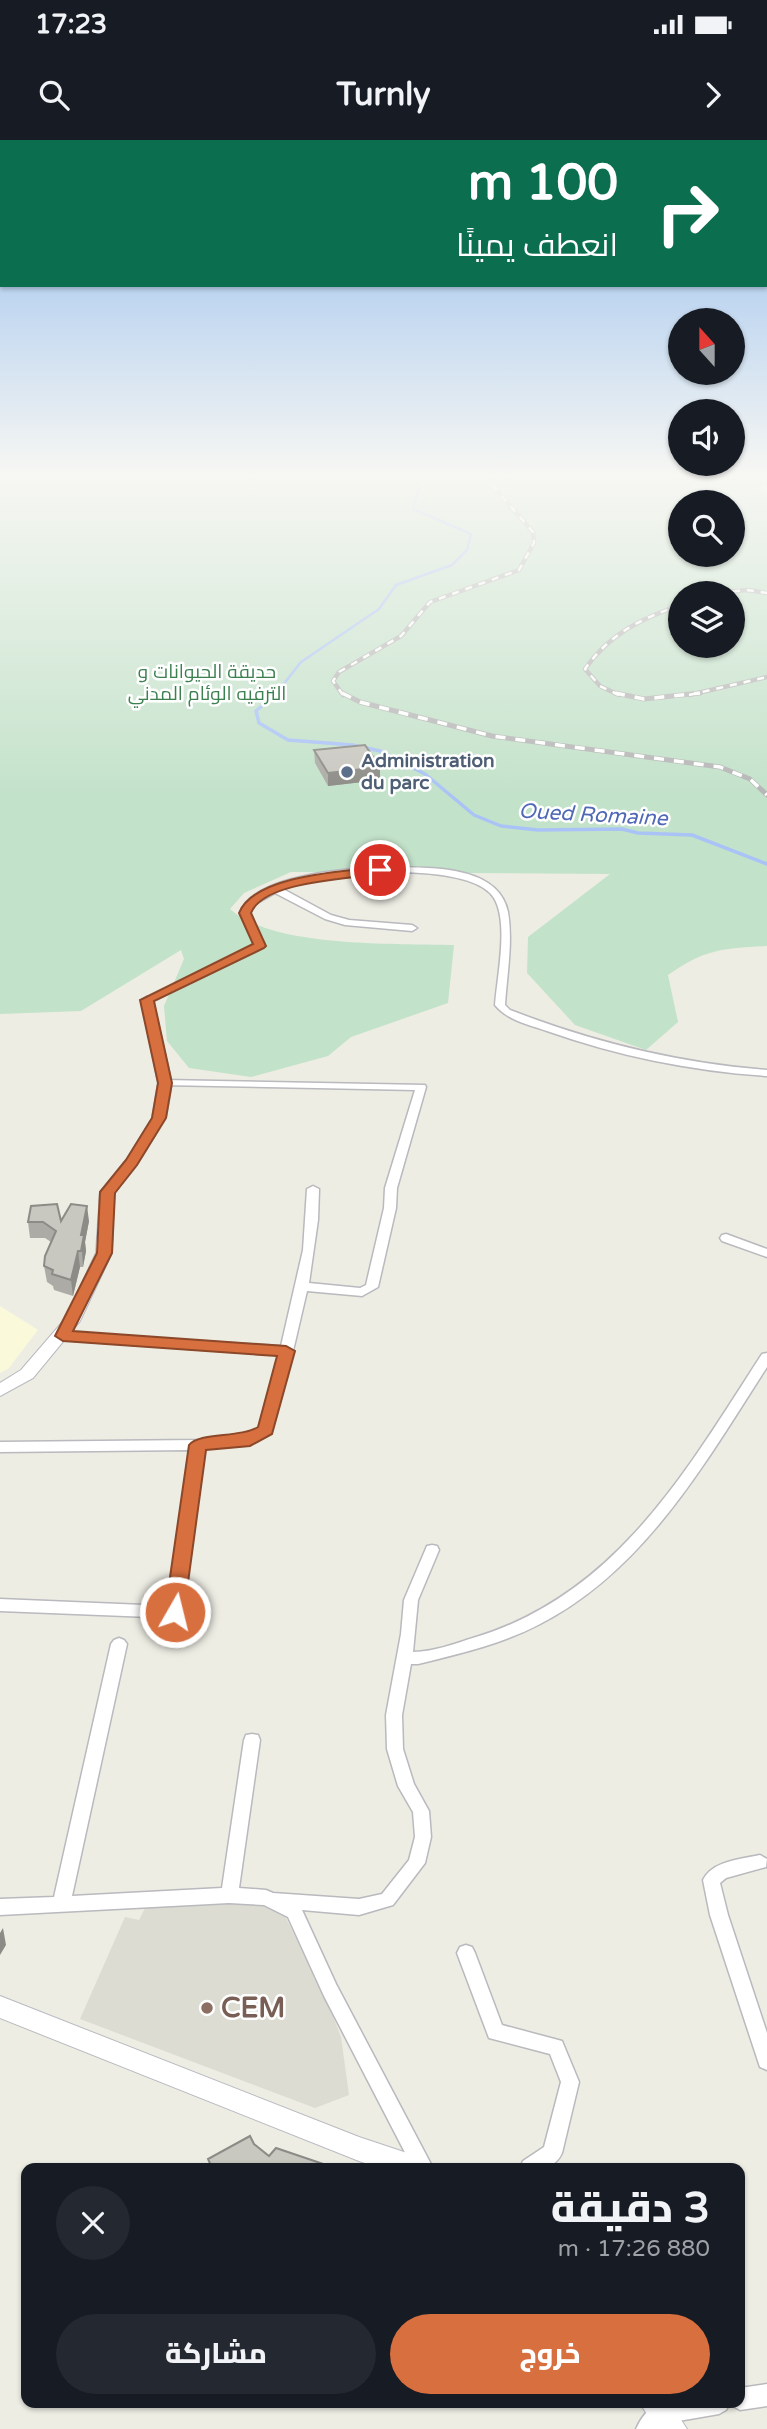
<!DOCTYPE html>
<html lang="ar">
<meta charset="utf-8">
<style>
:root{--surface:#171b24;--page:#242831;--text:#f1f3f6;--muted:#9ea1a6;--accent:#d76f3f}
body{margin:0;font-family:"Varela Round",Cairo,sans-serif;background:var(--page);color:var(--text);direction:rtl;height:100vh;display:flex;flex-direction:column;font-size:26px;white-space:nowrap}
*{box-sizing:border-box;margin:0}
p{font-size:23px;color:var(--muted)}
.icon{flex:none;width:38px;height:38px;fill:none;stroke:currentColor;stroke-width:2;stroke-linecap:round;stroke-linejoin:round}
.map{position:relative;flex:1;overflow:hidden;direction:ltr}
.details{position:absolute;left:21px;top:2023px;width:724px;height:245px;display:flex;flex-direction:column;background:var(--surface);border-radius:14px;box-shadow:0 2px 5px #0004;direction:rtl}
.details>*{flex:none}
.top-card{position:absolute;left:0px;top:0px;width:768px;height:147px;box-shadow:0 2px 5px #0004;direction:rtl;background:#0b6e4f;color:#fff;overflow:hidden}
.needle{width:46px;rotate:339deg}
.fabs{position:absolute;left:668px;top:168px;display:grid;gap:14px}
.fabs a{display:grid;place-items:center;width:77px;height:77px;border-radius:50%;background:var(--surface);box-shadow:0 2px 5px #0004;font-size:35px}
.pin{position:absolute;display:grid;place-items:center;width:60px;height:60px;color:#fff;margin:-30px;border:4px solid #fff;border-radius:50%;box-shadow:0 2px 7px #0007}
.me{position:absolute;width:77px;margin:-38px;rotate:8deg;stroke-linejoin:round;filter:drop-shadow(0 0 5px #0008)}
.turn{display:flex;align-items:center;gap:24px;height:147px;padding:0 35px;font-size:32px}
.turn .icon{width:91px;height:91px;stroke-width:2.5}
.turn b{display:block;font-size:49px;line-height:60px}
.round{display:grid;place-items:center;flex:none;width:74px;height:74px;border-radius:37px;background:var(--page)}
.overview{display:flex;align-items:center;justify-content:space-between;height:119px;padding:0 35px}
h1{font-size:42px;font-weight:800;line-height:52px}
.cta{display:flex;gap:14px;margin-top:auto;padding:14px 35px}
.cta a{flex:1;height:80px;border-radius:42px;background:var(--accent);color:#fff;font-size:28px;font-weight:800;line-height:80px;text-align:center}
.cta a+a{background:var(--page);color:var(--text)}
.status{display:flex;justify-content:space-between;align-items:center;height:49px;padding:0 35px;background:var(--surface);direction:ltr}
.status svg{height:19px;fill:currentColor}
header{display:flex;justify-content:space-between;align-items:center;height:91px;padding:0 35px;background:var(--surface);font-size:32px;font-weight:800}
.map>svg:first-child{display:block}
</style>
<div class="status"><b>17:23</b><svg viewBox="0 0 49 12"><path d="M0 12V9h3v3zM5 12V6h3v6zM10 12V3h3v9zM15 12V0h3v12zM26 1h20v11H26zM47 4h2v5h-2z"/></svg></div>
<header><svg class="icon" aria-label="forward" viewBox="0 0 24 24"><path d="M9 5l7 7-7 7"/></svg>Turnly<svg class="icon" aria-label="search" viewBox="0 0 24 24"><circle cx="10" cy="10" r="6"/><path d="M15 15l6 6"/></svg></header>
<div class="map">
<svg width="767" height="2289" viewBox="0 0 767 2289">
<rect width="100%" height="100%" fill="#edede4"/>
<!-- commercial -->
<polygon fill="#fafadb" points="0,1166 38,1190 8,1229 0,1233"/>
<!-- education -->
<polygon fill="#dcdcd2" points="191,1764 269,1765 283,1772 326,1858 341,1897 349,1955 315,1968 80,1879 125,1777 139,1780 145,1768"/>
<!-- green -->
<path fill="#c3e2ca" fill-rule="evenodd" d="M0 336H767V346L756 347 767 354V806C724 808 704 809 668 835L678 882 646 910 575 885 527 833 528 797 610 734 291 732 244 753 230 769C273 808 396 803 454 805L448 863 351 897 328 916 251 937 189 928 167 901 164 866 184 819 181 810 81 871 0 874ZM681 362H733V415H681ZM681 453H733V506H681Z"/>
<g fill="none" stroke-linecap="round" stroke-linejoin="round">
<!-- stream-far1 -->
<polyline stroke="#aac3f6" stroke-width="2.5" points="275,555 301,522 379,469 396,445 452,425 467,410 471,394 413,369 419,348 417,336"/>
<!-- stream -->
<polyline stroke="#aac3f6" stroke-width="3.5" points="277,553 256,571 259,583 288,600 353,605 380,611 425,634 474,675 501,686 538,690 622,689 638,693 692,695 767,724"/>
<!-- street casing -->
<g stroke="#b9b9be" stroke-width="3">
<g id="street">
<path d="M390 727C428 728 498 724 508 772 513 802 507 834 505 865L510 870C593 902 677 923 767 930V936C691 931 618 916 547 891 529 885 507 880 495 865 497 837 509 783 494 758 473 724 358 731 322 737 310 739 298 743 286 748L283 749 331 775 349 780 412 785 417 788 412 791 345 785 325 779 275 753 252 766 250 773 265 806 263 808 151 862 147 863 142 860 255 805 240 773C255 733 354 728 390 727Z"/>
<polygon points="165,940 425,945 426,947 397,1048 396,1068 378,1147 362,1156 307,1151 293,1211 271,1293 250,1305 204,1309 182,1472 180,1476 175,1478 0,1471 0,1459 168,1466 191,1310 0,1312 0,1302 198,1300 247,1296 260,1288 279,1215 63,1200 59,1199 57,1196 59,1193 281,1206 303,1110 307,1049 313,1046 319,1049 318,1080 309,1143 360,1148 366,1145 384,1068 385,1048 415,950 161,945 160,943"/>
<polygon points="726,1094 767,1109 767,1117 722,1101 720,1098 722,1095"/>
<path d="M767 1213V1227C705 1323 645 1430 540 1484 502 1504 459 1514 418 1524H411L402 1575 403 1609 414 1644 429 1671 431 1697 425 1723 393 1765 359 1775 302 1770 336 1844 433 2028H413L324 1856 288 1777 264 1765 229 1763 0 1775V1759L54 1757 111 1504 114 1500 119 1498 124 1500 127 1504 72 1756 222 1748 244 1600 246 1595 252 1594 258 1595 260 1600 239 1748 266 1750 273 1753 359 1759 382 1754 409 1720 415 1697 413 1672 398 1646 387 1609 386 1575 401 1494 404 1460 427 1406 432 1405 437 1406 439 1410 418 1460 413 1512C434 1512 456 1503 476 1497 617 1454 687 1330 762 1214Z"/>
<path d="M760 1715 767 1719 766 1727 726 1738 720 1743 728 1775 767 1893V1930L760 1927 758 1921 710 1775 703 1740C712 1721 741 1719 760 1715Z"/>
<path d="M466 1805 472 1807 475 1813 502 1885 562 1901 579 1942 562 2013C554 2031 536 2029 520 2028L523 2021 544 2007 561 1942 550 1914 489 1898 457 1813 460 1807Z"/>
<polygon points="767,2244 767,2266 740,2270 733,2266 731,2263 740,2263 740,2248"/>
<path d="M660 2263H730L726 2270 719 2274 667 2283 661 2289H636C641 2278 649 2267 660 2263Z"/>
</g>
</g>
<!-- secondary casing -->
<g stroke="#b9bac0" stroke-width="2">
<g id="secondary">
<polygon points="147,856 153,860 172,943 166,978 137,1025 114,1053 112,1113 80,1181 33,1238 0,1256 0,1243 21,1230 65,1179 96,1113 100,1052 126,1020 152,978 158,943 141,860"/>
<polygon points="0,1856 359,1997 425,2019 428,2028 380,2028 359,2021 0,1878"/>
<polygon points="640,2263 670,2263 687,2289 656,2289"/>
</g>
</g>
<!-- street -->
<use href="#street" fill="#fff" fill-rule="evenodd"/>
<!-- secondary -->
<use href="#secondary" fill="#fff" fill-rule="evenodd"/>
<!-- rail-far1 casing -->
<g stroke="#b6b6b7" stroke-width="4.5">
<g id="rail-far1">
<polyline points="719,453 747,450 767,453"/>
<polyline points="343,555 333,541 339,532 401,496 430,462 519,430 534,403 533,392 493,346 494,336"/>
<path d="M619 555 600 546 585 529C609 494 642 478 681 465"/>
<polyline points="689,555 767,537"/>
</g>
</g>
<!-- rail casing -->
<g stroke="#b6b6b7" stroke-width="5">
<g id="rail">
<polyline points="342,553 360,562 492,596 720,627 750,639 767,655"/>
<polyline points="615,553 644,559 700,553"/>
</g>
</g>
<!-- rail-far1 -->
<use href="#rail-far1" stroke="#fff" stroke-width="2.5" stroke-dasharray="7" stroke-linecap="butt"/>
<!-- rail -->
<use href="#rail" stroke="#fff" stroke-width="3.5" stroke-dasharray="10" stroke-linecap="butt"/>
</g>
<!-- wall -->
<g fill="#acaba5">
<polygon points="314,610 380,627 380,640 328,646 315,623"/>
<polygon points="89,1081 85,1102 86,1111 83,1127 80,1127 73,1156 54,1150 53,1146 47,1142 44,1126 51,1102 45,1098 30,1098 28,1082"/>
</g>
<!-- shaded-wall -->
<g fill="#8c8b86">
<polygon points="380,627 380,640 328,646 328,633"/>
<polygon points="87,1066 89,1081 85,1102 86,1111 83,1127 81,1095"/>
<polygon points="78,1111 80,1127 73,1156 71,1140"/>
<polygon points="3,1788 6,1805 0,1815 0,1793"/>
</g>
<!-- building -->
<g fill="#c8c7c0" stroke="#8c8b86" stroke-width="2">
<polygon points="365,605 380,627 328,633 314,610"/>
<polygon points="57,1064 61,1081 71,1064 87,1066 81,1095 84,1095 81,1111 78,1111 71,1140 52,1134 53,1130 44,1126 45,1116 56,1091 43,1082 28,1082 31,1066"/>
<polygon points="250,1996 254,2004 269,2016 276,2008 335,2028 212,2028 208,2019"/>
</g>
<!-- sky -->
<linearGradient id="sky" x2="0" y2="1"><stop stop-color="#8fbaee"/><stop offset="0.51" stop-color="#f7f7f3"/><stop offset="1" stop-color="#f7f7f3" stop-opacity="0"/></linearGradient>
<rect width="767" height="657" fill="url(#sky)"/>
<!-- route -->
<path fill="#d76f3f" stroke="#8c4829" stroke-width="2" d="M380 727 384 728V733C354 739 264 740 251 773L266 806 264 808 154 861 172 943 166 978 137 1025 115 1053 112 1113 73 1191 286 1206 295 1211 272 1294 250 1306 206 1310 184 1472 175 1480 165 1472 189 1305C199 1292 240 1298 258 1287L277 1216 63 1201 55 1196 97 1113 100 1052 126 1020 152 978 158 943 140 860 253 804 239 773C254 735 344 731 380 727Z"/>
<!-- markers -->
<circle fill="#5c6f8a" stroke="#fff" stroke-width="2.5" cx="347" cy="632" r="7"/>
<circle fill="#8d6e63" stroke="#fff" stroke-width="2.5" cx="207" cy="1868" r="7"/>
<g text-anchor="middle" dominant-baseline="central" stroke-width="5" stroke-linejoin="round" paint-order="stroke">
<!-- far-park labels -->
<g font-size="19" fill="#3d8050" stroke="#fff">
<text x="207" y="532">حديقة الحيوانات و<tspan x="207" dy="22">الترفيه الوئام المدني</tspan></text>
</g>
<!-- far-service labels -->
<g font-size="19" font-weight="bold" fill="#4e5e75" stroke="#fff" text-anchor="start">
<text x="361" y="621">Administration<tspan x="361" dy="22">du parc</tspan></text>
</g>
<!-- far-water labels -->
<g font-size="21" font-style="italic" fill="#5069b7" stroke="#fff">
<text transform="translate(593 675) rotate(3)">Oued Romaine</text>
</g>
<!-- near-education labels -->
<g font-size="28" font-weight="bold" fill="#785e54" stroke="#fff" text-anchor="start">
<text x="221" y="1868">CEM</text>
</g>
</g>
</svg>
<div class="fabs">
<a><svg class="needle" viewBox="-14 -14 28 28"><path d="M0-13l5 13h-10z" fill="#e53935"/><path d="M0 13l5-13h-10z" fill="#9ea1a6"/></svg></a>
<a><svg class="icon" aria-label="sound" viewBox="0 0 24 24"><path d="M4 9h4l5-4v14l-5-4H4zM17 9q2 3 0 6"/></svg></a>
<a><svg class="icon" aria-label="search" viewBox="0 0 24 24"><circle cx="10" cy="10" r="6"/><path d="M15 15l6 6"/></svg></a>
<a><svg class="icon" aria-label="layers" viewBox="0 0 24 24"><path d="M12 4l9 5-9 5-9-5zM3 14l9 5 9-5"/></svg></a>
</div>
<div class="pin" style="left:380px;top:730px;background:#d93025"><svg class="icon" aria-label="arrive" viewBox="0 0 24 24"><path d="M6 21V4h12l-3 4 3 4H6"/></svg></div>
<svg class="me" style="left:175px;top:1472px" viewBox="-20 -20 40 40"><circle r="17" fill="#d76f3f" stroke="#fff" stroke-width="3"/><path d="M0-11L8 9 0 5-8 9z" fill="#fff"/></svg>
<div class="top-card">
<div class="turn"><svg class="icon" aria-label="right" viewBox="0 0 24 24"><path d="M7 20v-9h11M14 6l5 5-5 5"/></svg><div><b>100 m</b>انعطف يمينًا</div></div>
</div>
<section class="details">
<div class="overview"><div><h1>3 دقيقة</h1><p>880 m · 17:26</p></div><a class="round"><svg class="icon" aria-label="close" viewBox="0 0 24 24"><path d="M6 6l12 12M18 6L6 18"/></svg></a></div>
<div class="cta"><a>خروج</a><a>مشاركة</a></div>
</section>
</div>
